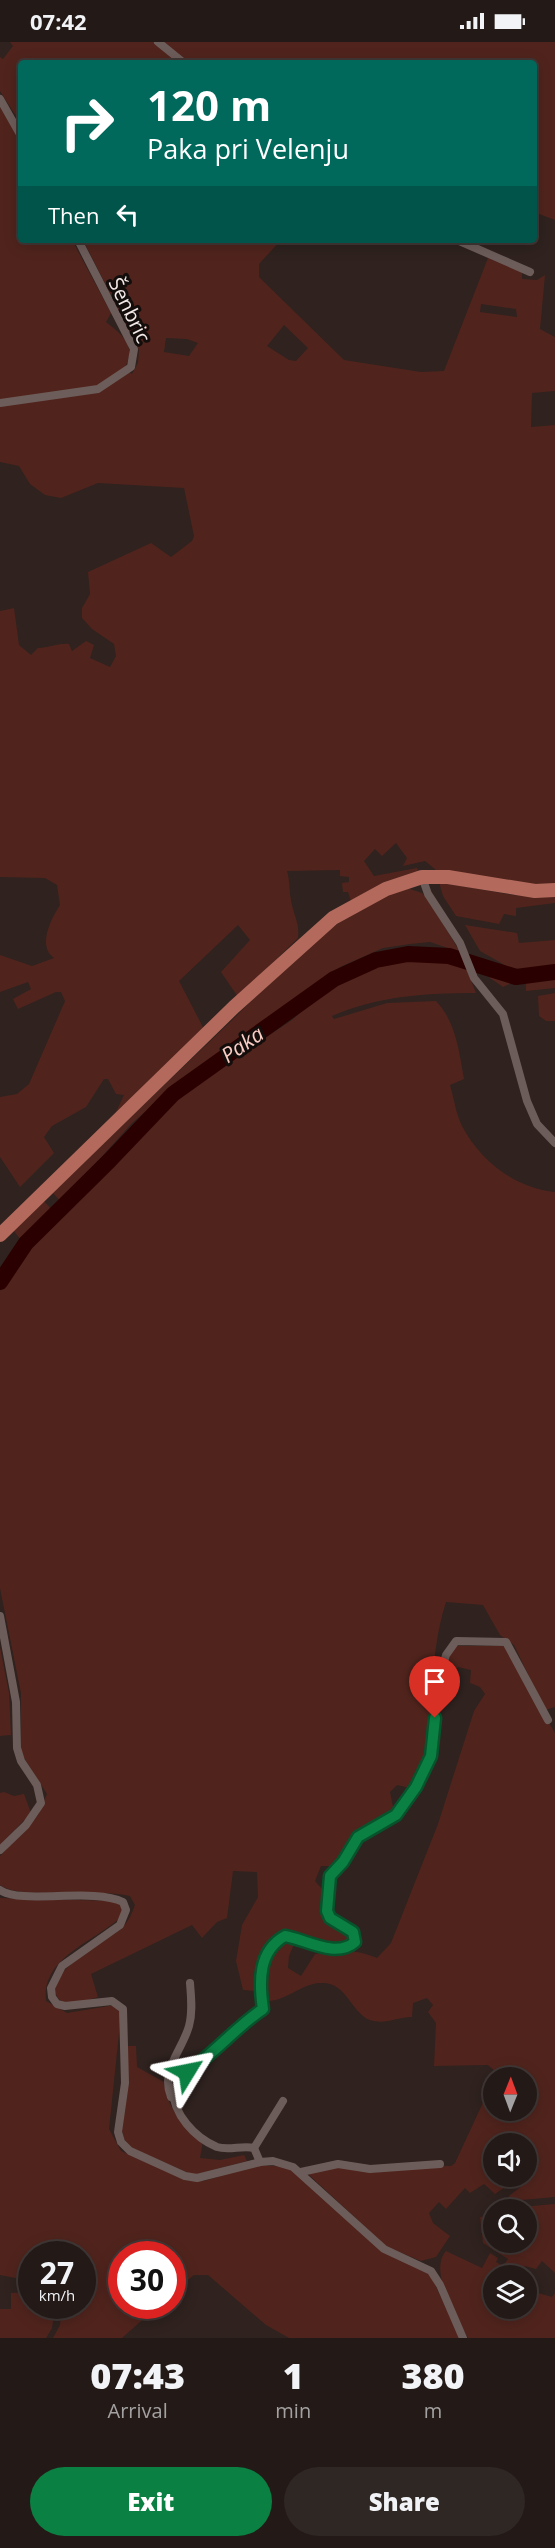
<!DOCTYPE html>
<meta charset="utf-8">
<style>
:root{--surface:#231a17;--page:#2f2724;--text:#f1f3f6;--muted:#a3a1a1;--line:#403836;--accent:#0b8043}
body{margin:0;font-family:"Open Sans",sans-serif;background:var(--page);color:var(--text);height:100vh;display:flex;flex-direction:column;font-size:22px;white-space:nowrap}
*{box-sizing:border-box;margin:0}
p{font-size:20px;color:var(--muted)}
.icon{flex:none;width:33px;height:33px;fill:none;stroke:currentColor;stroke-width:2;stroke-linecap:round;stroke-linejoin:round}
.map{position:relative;height:2296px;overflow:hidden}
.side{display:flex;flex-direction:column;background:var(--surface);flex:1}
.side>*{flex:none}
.top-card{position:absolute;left:18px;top:18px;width:519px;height:183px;border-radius:6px;box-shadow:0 3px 15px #0003,0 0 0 2px var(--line);background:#00695c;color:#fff;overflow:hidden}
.needle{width:39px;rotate:1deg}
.tools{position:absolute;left:483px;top:2025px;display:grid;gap:12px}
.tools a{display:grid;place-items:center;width:54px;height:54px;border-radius:50%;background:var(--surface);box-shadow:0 3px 15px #0003,0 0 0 2px var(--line);font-size:30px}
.speed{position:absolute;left:18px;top:2199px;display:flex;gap:12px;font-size:30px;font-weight:700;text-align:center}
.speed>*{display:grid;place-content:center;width:78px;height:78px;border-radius:50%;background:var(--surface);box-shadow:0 3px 15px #0003,0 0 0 2px var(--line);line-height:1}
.speed small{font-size:15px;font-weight:400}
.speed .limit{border:9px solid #d22;background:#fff;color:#111}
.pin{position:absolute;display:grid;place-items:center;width:51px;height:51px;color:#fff;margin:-62px -26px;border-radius:50% 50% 50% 0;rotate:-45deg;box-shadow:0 0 6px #0007}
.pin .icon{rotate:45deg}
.me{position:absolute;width:66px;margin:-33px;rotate:55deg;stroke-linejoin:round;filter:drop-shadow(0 0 4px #0008)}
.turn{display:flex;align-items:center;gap:21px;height:126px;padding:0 30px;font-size:27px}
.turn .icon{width:78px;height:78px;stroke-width:2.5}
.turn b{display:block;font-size:42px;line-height:51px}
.then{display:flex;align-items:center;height:57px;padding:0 30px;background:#0003;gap:12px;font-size:22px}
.eta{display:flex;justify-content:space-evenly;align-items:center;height:102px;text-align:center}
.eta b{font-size:36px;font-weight:800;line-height:42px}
.button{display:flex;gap:12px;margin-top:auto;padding:12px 30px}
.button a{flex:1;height:69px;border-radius:36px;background:var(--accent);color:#fff;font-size:24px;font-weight:800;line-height:69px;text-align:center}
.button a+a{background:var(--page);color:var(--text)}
.status{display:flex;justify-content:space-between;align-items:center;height:42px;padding:0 30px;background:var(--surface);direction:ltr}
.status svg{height:16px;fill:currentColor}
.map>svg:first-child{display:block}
</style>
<div class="status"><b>07:42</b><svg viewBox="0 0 49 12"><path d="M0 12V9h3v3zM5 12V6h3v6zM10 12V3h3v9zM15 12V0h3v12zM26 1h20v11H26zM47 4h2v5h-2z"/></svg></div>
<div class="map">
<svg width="555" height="2296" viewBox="0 0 555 2296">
<rect width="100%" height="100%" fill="#2f221f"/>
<!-- green -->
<g fill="#50241d" fill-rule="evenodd">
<polygon points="10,0 154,0 181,21 21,21 21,82 0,49 0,15 3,17 13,4"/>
<polygon points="161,0 555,0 555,178 534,170 534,21 188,21"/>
<path d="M0 65 21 101V198H72L111 271 106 280C124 294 137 305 124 327L132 332 138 321 139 308 83 198H281L259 222V235L344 318 421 330 444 329 488 216 522 229V237L537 238 545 233 540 287 555 295V349L532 351 531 385 555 383V843L534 844 436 828 425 819 403 824 407 816 396 801 382 814 375 807 364 819 374 834 417 826 419 830 395 837 351 859 348 850H343L342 841 349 840V835L340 834V828L287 829C290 839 289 848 291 858 293 872 300 881 298 896L238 955 221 930 250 898 238 883 179 939 205 989 116 1070 124 1053 116 1052 108 1037H104L86 1065 52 1084 44 1095 54 1111 20 1145 0 1115V1055L17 1052 29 1042 65 959 61 950H56L18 967 13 957 31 947 28 940 0 950V913L32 924 54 916C37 904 51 877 60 863L57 843 45 836 0 835V569L14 566 19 603 31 613 38 606C50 606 57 601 69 602L72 609 86 599 94 603 90 616 110 625 116 614 114 602 92 587 82 576V566L90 552 88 530 151 501 171 515 192 499 194 494 184 446 98 441 61 456 45 453 30 442 19 424 0 420ZM481 262 516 267 517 275 480 270ZM284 283 308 306 296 319 289 318 267 304ZM166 296 187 297 198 301 189 314 164 310Z"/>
<polygon points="439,840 513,853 555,854 555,861 516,866 516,874 504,872 499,882 456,874 443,854"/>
<path d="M407 846 422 851 428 857 460 910 430 900 410 902 383 906 340 925 269 981 173 1046 132 1081 61 1160 53 1151C109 1096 166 1041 224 986 280 932 331 871 407 846Z"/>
<polygon points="465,883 517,891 519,901 555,898 555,926 517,930 480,909"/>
<path d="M406 917 465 923 476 951C426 951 378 954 332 974L334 977 387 961 436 959C456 980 459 1009 464 1037L450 1043C454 1056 456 1072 462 1084 481 1120 516 1146 555 1150V1665L545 1668 514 1603 500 1593 483 1563 446 1560C436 1591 433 1625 431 1657 428 1690 430 1717 410 1746L397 1743 390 1750 393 1765 384 1778 365 1784 353 1793 348 1807 333 1824H321L315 1839 322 1847V1873L349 1891V1901C333 1905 315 1903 300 1895 293 1891 291 1887 283 1887 262 1900 253 1925 256 1949L243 1948 236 1919 242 1883 258 1855 257 1830 233 1829 227 1876 217 1880 202 1896 192 1883 91 1932 98 1955C88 1958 66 1966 58 1956 40 1932 107 1899 121 1887 128 1880 132 1872 135 1863L130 1854C100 1846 18 1858 0 1843V1814L38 1773 47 1752 21 1711V1651L0 1546V1249L26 1207 92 1143 144 1084 174 1057 292 978 343 934 348 937 366 926Z"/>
<polygon points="487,929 514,940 503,945 490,936"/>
<polygon points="555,936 555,946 526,949 526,940"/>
<polygon points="555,951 555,979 546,979 539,974 538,954"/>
<polygon points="44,1159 52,1168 21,1198 13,1188"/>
<path d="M452 1604H505L555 1691V2155L510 2159 509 2154 532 2136 534 2131 532 2128 527 2130 526 2102H494V2134L520 2135 495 2152 484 2142 470 2151 465 2146 446 2167 439 2160 429 2171 433 2181 450 2194 436 2215 421 2219 387 2205 307 2131 339 2125 451 2124 455 2121 493 2039 494 2068H526L528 2030 514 2031 515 2035H495L497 2031 488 2023 434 2024 436 1981 428 1970 433 1963 427 1956 413 1961 412 1975C397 1975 385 1983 370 1978 350 1970 347 1939 320 1941 301 1942 286 1959 268 1959 256 1942 268 1919 276 1903L289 1897 295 1900 289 1914 288 1926 301 1934 315 1912C338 1908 355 1907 377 1916L391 1901 438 1782 474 1669 485 1652 480 1645 470 1641 471 1628 458 1625 450 1637 445 1634Z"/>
<polygon points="0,1605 9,1651 11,1693 0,1694"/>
<polygon points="4,1750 14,1754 24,1752 31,1771 0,1803 0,1751"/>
<path d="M0 1856 116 1859 123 1863 125 1871C99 1899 41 1913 46 1959L67 1971 115 1963 121 1972 109 2087 121 2109 190 2139H204L257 2123 289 2125 360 2190 430 2232 460 2296H289L266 2283 208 2233H194L173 2250 172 2212H122V2264H158L122 2296H53L60 2283 62 2264H82V2212H32L31 2239 0 2233Z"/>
<path d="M126 2004H136L137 2025 164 2040C168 2068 182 2082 203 2099L200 2116 220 2118 244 2113 247 2119 193 2133 132 2106 124 2097 121 2085Z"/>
<path d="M555 2162V2231L542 2219 536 2227 525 2224 521 2233 494 2234V2266H526L527 2237 532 2238 528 2248 552 2255 555 2251V2296H468C457 2276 428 2229 446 2209L482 2226 490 2211 498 2216 496 2220 503 2224 508 2217 483 2201 480 2175 489 2174 490 2168H493L494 2200H526V2168L497 2167Z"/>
<polygon points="31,2250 32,2264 55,2265 52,2286 46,2296 0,2296 0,2267 11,2267 11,2251"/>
</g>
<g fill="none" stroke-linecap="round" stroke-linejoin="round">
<!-- river -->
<polyline stroke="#2b0000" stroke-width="16" points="0,1240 26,1201 109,1119 173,1052 334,937 376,918 408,912 449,914 516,935 555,930"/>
<!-- minor -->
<g stroke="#6d5d5a" stroke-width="8">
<polyline points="158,0 184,21"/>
<polyline points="0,57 21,94"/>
<polyline points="457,198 530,230"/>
<polyline points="0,361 98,347 131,325 134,307 78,198"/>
<polyline points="422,835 428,852 460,901 474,936 503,972 527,1059 537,1082 555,1101"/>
<polyline points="0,1574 16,1660 17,1706 21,1719 37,1743 41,1761 26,1783 0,1808"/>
<path d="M0 1848C22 1863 93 1845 123 1860L126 1868 120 1883 62 1924 51 1946 52 1955 57 1962 65 1964 112 1959 123 1967 125 2041 118 2090 121 2100 130 2109 185 2134 197 2136 260 2120 273 2119 293 2125 384 2207 431 2229 440 2243 463 2296"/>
<path d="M171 2055C160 2028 182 2009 189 1984 193 1970 191 1955 190 1941"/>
<polyline points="254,2106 283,2059"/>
<path d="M260 2120 254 2106C242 2103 229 2109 217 2105 195 2096 173 2072 173 2048 185 2029 205 2019 221 2004 236 1991 247 1978 263 1967 259 1939 258 1909 285 1894 305 1897 336 1917 355 1900L353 1890 330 1876 327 1869 330 1834 343 1820 358 1795 396 1773 425 1728 434 1700 435 1651 446 1613 456 1599 506 1600 548 1678"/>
<polyline points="301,2130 338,2122 370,2127 440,2122"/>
</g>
<!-- primary -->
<polyline stroke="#b36a5d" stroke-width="14" points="0,1193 234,965 333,876 386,847 422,835 448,835 535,849 555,848"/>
</g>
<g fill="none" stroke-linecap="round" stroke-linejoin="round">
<!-- route casing -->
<g stroke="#07532c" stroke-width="15">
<path id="route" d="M187 2030C215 2011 236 1985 263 1967 259 1940 258 1909 285 1894 305 1897 336 1917 355 1900L353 1890 330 1876 327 1869 330 1834 343 1820 358 1795 396 1773 416 1745 431 1714 435 1676"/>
</g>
<!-- route -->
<use href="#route" stroke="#0b8043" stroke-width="10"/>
</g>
<g text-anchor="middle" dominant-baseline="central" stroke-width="6" stroke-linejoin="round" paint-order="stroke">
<!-- street labels -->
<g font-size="20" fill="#f3eae8" stroke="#130d0c">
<text transform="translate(130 268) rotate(64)">Šenbric</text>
</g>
<!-- water labels -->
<g font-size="21" font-style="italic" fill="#facdc5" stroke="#130d0c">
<text transform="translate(242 1002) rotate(-35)">Paka</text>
</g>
</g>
</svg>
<div class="tools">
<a><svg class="needle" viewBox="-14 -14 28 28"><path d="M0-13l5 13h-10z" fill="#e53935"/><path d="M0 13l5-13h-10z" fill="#a3a1a1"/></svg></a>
<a><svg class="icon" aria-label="sound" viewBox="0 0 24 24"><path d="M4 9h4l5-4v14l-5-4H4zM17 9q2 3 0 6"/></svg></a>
<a><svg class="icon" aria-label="search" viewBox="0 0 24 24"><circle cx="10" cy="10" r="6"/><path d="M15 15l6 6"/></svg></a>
<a><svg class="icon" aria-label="layers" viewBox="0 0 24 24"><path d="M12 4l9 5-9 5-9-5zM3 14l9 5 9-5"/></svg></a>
</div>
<div class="speed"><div>27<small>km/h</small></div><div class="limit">30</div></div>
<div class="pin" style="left:435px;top:1676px;background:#d93025"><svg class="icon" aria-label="arrive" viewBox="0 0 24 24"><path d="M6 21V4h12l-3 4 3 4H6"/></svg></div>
<svg class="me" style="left:187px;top:2030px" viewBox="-20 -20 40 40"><path d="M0-17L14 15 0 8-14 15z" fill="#0b8043" stroke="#fff" stroke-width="4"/></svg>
<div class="top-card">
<div class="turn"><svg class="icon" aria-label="right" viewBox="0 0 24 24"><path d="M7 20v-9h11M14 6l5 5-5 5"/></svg><div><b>120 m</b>Paka pri Velenju</div></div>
<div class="then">Then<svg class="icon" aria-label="left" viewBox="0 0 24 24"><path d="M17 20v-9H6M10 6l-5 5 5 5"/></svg></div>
</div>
</div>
<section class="side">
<div class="eta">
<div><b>07:43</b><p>Arrival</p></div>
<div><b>1</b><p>min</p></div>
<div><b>380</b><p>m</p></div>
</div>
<div class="button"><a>Exit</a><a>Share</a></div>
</section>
